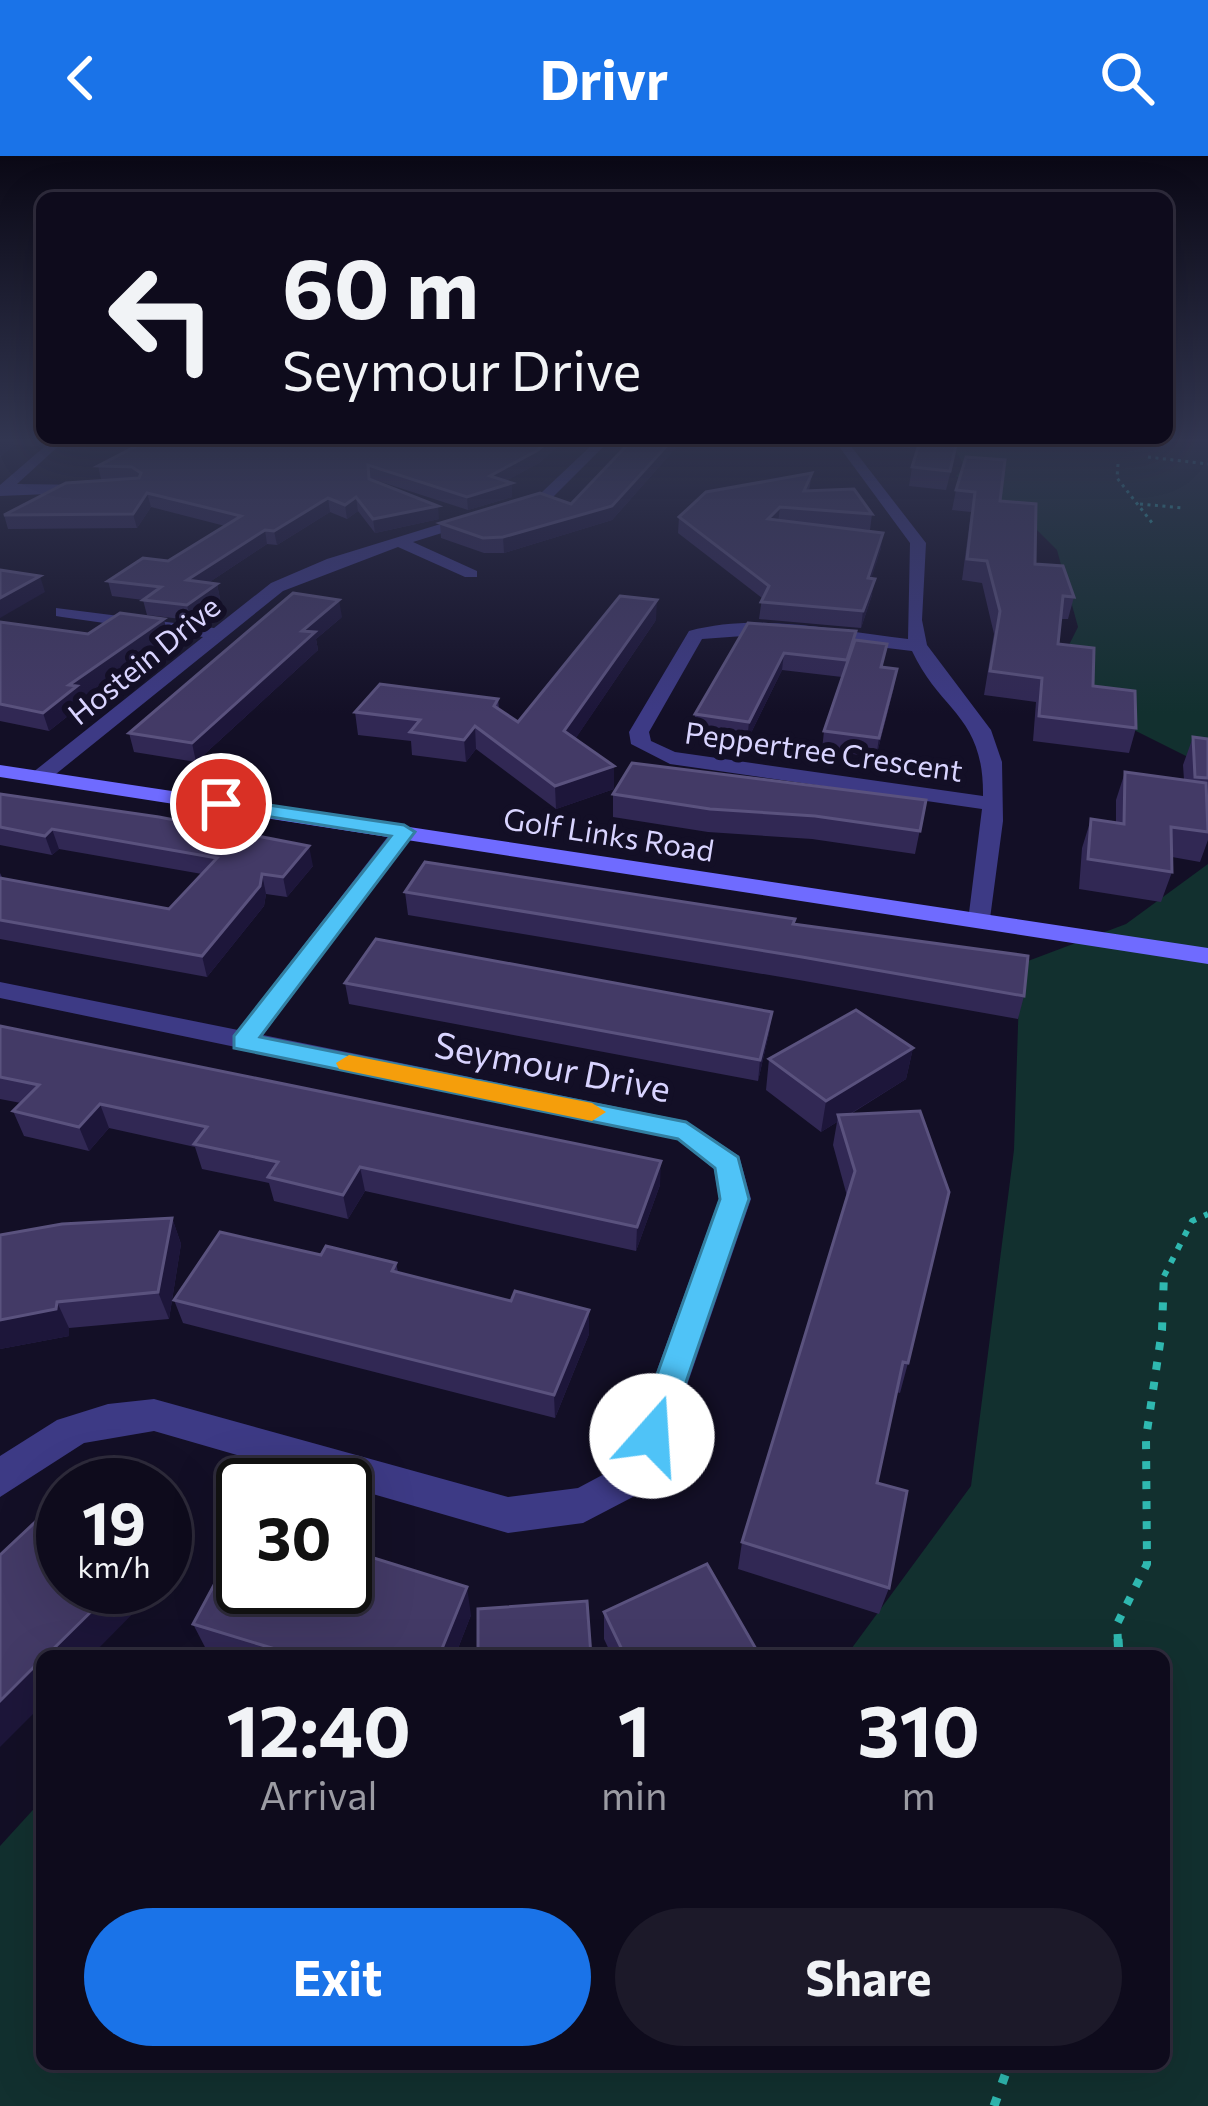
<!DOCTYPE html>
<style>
:root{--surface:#0e0b1c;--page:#1c1929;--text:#f1f3f6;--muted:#9b9ba3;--line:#2e2b3b;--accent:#1a73e8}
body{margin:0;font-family:Commissioner,sans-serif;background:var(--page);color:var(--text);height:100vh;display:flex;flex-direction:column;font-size:45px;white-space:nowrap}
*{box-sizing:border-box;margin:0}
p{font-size:39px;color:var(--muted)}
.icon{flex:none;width:66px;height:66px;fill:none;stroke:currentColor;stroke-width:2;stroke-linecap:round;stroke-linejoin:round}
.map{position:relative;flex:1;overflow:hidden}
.side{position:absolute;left:36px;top:1494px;width:1134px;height:420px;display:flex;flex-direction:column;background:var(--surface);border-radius:18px;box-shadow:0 12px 48px #0002,0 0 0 3px var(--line)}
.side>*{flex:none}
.top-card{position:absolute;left:36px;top:36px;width:1137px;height:252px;border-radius:18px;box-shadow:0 12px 48px #0002,0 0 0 3px var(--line);background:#0e0b1c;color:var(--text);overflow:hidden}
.speed{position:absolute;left:36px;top:1302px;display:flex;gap:24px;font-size:60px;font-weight:700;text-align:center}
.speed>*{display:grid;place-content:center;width:156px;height:156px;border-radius:50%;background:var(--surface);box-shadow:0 12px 48px #0002,0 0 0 3px var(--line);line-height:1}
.speed small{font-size:30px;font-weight:400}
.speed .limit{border:6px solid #111;border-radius:18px;background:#fff;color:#111}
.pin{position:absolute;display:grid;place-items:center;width:102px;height:102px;color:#fff;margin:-51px;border:6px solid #fff;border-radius:50%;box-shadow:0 3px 12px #0007}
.me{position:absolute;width:132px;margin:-66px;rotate:19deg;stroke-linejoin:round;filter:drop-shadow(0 0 9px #0008)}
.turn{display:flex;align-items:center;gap:42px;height:252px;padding:0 48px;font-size:54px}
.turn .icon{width:156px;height:156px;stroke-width:2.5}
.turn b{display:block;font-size:84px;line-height:102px}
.eta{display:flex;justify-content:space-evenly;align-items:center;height:204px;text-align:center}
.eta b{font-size:72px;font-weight:700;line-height:84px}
.action{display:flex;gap:24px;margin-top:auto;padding:24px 48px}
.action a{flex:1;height:138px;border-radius:72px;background:var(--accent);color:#fff;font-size:48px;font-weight:700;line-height:138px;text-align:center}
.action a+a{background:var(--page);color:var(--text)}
header{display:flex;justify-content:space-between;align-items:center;height:156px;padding:0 48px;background:var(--accent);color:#fff;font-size:54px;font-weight:700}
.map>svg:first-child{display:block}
</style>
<header><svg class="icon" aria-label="back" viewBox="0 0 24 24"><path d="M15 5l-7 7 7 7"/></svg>Drivr<svg class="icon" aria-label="search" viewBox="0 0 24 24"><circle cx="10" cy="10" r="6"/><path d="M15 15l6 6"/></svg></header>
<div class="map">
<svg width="1208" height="1950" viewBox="0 0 1208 1950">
<rect width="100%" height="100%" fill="#130f26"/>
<!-- green -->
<g fill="#12302f">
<polygon points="950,285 1208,285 1208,611 1092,553 1057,513 1078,471 1057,394 1024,361 956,320 965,311"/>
<polygon points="1208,708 1208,1950 0,1950 0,1690 42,1644 42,1908 1164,1908 1164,1500 846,1500 971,1330 1014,994 1020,808 1126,768"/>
</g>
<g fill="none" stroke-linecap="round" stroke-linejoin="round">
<!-- path-far3 -->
<g stroke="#2fb8b0" stroke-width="3" stroke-dasharray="3 4.5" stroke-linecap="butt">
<polyline points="1148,301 1208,308"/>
<polyline points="1118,308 1117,322 1153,368"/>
<polyline points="1140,348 1184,352"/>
</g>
<!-- path-far2 -->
<polyline stroke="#2fb8b0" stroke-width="6" stroke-dasharray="6 9" stroke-linecap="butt" points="1164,1120 1192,1065 1208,1058"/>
<!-- path-far1 -->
<polyline stroke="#2fb8b0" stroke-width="8" stroke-dasharray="8 12" stroke-linecap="butt" points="1118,1486 1117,1468 1147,1408 1146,1282 1162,1174 1164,1117"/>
<!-- path -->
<g stroke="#2fb8b0" stroke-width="9" stroke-dasharray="9 15" stroke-linecap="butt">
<polyline points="1118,1483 1119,1500"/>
<polyline points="994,1950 1009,1908"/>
</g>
<!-- minor -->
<g fill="#3d3a85" fill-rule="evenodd">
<polygon points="51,285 64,285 17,328 91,329 96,336 0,340 0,329"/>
<polygon points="596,285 609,285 551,343 413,386 477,415 477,421 465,421 398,391 283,435 46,626 27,621 203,481 62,461 56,460 56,452 214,472 271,427 327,403 541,337"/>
<path d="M835 285H847L926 387 922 464 927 489 991 574 1002 606 1003 665 989 770 980 772 968 765 982 653 670 608 631 588 629 576 689 475C760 456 836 475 908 483L910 387ZM771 478 912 495C941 557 984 559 983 640L675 596 651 585 649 576 702 483Z"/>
<polygon points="404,668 415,675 263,879 686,965 739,1000 751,1043 652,1331 583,1367 508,1377 154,1275 84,1287 0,1341 0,1300 57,1264 108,1248 154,1243 508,1341 578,1332 623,1308 719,1043 714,1013 677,983 0,842 0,826 238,874 396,670"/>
</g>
<!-- secondary -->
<polygon fill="#6f6bff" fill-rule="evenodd" points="0,609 1208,792 1208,808 0,621"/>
</g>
<!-- wall -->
<g fill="#312854">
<polygon points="0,285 45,285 38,290 14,289 0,301"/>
<polygon points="142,285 564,285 539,307 505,325 512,327 512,341 468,354 369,322 439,363 375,377 358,355 347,363 330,356 277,389 267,388 208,427 217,428 220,443 190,464 147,459 143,444 112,440 108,425 168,405 225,370 151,351 137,372 8,373 4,359 118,324 101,323 98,310 143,287"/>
<polygon points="631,285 682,285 612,364 504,397 484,397 441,382 440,367 571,348"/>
<polygon points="874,285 912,285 910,292 873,289"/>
<polygon points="955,299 946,334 909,330 912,311"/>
<polygon points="966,301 1000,345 1035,408 1074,441 1068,463 1060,463 1058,488 1093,530 1136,572 1129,597 1033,585 1036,546 984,539 994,478 982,427 962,424 971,356 952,354 956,334"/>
<polygon points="812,317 809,335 872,358 870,374 834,371 881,392 871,422 872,439 861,472 759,463 762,442 678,377 679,361"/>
<polygon points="342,461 316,483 318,494 196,606 134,596 129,577"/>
<polygon points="656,464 575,583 614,633 556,653 476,593 466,606 412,599 411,585 358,579 355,556 498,543 499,553 518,566"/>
<polygon points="0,466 88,478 168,481 81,542 83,548 49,575 0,565"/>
<polygon points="748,467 856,475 855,484 883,511 894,531 876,601 822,594 824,575 842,521 782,514 747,585 694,577 695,558"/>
<polygon points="1193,581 1208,583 1208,684 1200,706 1172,701 1172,716 1161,746 1079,733 1082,692 1091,663 1116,666 1116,644 1125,616 1184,624 1183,609"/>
<polygon points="0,638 313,710 287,741 266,738 264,750 207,821 0,783 0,717 3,723 169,753 202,718 59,693 52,699 0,689"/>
<polygon points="613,638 926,644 915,698 812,683 708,676 613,661"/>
<polygon points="405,736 794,768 1024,840 1018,863 799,824 408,759"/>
<polygon points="345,827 772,856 769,877 758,925 349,848"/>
<polygon points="0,870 660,1029 636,1095 365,1035 348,1063 274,1045 269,1027 202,1013 195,991 109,972 89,995 24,980 13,955 21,947 0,943"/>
<polygon points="913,892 906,923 849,959 908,1207 900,1237 896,1236 877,1327 889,1432 879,1458 738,1413 742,1386 847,1040 833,989 837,966 821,976 766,934 769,903"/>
<polygon points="172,1062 181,1088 169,1163 69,1172 69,1180 0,1193 0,1079"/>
<polygon points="321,1099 396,1107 398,1116 589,1178 555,1262 183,1167 174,1144"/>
<polygon points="604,1456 760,1500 612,1500 604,1483"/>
<polygon points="471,1459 455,1500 224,1500 207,1495 193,1468"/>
</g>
<!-- shaded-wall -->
<g fill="#1d163a">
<polygon points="0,285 12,285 14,289 0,301"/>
<polygon points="549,285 564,285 539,307 491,333 490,320"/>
<polygon points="671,285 682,285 612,364 504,397 503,381 612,350"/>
<polygon points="512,327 512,341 468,354 467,341"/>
<polygon points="147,337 151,351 137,372 133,358"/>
<polygon points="356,341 358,355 347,363 345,349"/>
<polygon points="328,342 330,356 277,389 274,375"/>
<polygon points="438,350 439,363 375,377 373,363"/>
<polygon points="780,351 778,367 768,363"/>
<polygon points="265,374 267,388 190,439 187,424"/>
<polygon points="883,377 881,392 866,439 868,422"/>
<polygon points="40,420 45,436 0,462 0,442"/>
<polygon points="875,423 872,439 861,472 863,455"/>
<polygon points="217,428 220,443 190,464 187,449"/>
<polygon points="339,444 342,461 316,483 318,494 196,606 192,587 302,475"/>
<polygon points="657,444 656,464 565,598 564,575"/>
<polygon points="164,463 168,481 81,542 83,548 49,575 43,557 69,529"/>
<polygon points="784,497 782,514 747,585 749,566"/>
<polygon points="897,513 894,531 876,601 879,582"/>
<polygon points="475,570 476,593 466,606 464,584"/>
<polygon points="614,610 614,633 556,653 555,630"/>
<polygon points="52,673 59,693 52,699 45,680"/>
<polygon points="309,690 313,710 287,741 283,721"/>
<polygon points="262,718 266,738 264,750 207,821 202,800"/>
<polygon points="772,856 769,877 758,925 760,904"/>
<polygon points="913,892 906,923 840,964 838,959 837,966 821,976 826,945"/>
<polygon points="100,948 109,972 89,995 79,971"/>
<polygon points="661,1005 660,1029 636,1095 637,1071"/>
<polygon points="360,1011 365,1035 348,1063 343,1039"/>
<polygon points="172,1062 181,1088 169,1163 158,1136"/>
<polygon points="57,1146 69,1172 69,1180 0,1193 0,1164"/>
<polygon points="589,1154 589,1178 555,1262 554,1239"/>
<polygon points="165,1398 174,1416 165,1425"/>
<polygon points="116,1431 159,1431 91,1500 46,1500"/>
<polygon points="467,1431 471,1459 455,1500 439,1500"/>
<polygon points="42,1503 42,1549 0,1591 0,1545"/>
</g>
<!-- building -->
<g fill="#433a66" stroke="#5a527e" stroke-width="3">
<polygon points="146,285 549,285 538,294 490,320 512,327 467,341 368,309 369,323 438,350 373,363 356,341 345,349 328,342 274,375 265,374 187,424 217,428 187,449 143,444 161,431 108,425 143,402 168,405 241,360 147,337 133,358 4,359 66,327 139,322 141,317 132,311 98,310"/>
<polygon points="631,285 671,285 612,350 503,381 483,382 440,367 540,337 571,348"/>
<polygon points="920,285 957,285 950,315 912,311"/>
<polygon points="966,301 1005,304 1000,345 1036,348 1035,408 1063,410 1074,441 1063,440 1058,488 1094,492 1093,530 1135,535 1136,572 1039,560 1042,522 990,515 1000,455 987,405 967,403 975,336 956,334"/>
<polygon points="812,317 804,335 854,333 872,358 780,351 768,363 883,377 868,422 875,423 863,455 761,446 769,430 679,361 706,336"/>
<polygon points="0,414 40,420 0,442"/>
<polygon points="293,437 339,444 302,475 315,476 192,587 129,577"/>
<polygon points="620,440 657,444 564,575 614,610 555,630 475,570 464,584 410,576 420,564 355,556 380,528 498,543 494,550 518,566"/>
<polygon points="120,457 164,463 69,529 77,530 43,557 0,548 0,466 88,478"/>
<polygon points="748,467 856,475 847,504 784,497 749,566 695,558"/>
<polygon points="855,484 887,488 881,511 897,513 879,582 824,575"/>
<polygon points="1193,581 1208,583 1208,622 1195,621"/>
<polygon points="632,607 926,644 920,675 815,660 710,653 613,638"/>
<polygon points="1125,616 1206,627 1208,676 1171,671 1172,716 1088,703 1091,663 1124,668"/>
<polygon points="0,638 159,661 309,690 283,721 262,718 260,730 202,800 0,764 0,722 169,753 217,702 52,673 45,680 0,671"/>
<polygon points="425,706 795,763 793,768 1028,800 1024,840 802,801 405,736"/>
<polygon points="376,783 772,856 760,904 345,827"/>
<polygon points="856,854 913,892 826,945 769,903"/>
<polygon points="0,870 661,1005 637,1071 360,1011 343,1039 268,1021 278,1006 194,988 207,971 100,948 79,971 13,955 39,929 0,921"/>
<polygon points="920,955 949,1036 908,1207 903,1206 877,1327 907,1335 889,1432 742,1386 855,1015 838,959"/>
<polygon points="172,1062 158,1136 57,1146 56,1153 0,1164 0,1079 62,1068"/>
<polygon points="220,1076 321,1099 326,1090 396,1107 392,1115 511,1145 515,1135 589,1154 554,1239 174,1144"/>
<polygon points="63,1340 63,1431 116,1431 46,1500 42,1500 42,1503 0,1545 0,1399"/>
<polygon points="243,1375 243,1431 345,1431 345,1393 467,1431 439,1500 298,1500 193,1468"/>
<polygon points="707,1408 760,1500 625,1500 604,1456"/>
<polygon points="587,1445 591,1500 478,1500 478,1453"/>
</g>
<!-- sky -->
<linearGradient id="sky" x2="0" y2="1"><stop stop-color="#0a0815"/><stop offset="0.51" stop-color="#333752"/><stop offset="1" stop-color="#333752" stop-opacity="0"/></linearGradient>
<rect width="1208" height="558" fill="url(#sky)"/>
<!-- route -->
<polygon fill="#4fc3f7" stroke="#337fa1" stroke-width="3" points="221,642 404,669 415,676 260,881 686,966 738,1001 749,1043 664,1290 652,1295 640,1290 635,1280 720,1043 715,1012 678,983 234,892 234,880 391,680 214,652 214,644"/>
<!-- slow -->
<polygon fill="#f59e0b" points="349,899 592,947 606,956 592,965 339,913 336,907"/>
<g text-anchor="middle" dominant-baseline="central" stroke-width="12" stroke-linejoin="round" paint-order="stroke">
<!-- far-street labels -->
<g font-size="30" fill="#d9d4ff" stroke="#130f26">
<text transform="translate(143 503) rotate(-39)">Hostein Drive</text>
<text transform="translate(824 594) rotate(8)">Peppertree Crescent</text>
<text transform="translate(609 677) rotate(9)">Golf Links Road</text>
</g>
<!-- street labels -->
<g font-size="36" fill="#d9d4ff" stroke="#130f26">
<text transform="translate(553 909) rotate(11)">Seymour Drive</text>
</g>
</g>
</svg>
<div class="speed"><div>19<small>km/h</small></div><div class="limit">30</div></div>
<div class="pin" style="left:221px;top:648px;background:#d93025"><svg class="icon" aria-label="arrive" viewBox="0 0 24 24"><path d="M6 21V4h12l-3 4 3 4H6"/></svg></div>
<svg class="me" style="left:652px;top:1280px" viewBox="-20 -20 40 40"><circle r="19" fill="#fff"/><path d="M0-13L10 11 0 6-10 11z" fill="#4fc3f7"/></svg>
<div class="top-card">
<div class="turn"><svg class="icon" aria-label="left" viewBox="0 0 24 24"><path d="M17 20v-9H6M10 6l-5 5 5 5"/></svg><div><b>60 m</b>Seymour Drive</div></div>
</div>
<section class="side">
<div class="eta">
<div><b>12:40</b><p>Arrival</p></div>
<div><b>1</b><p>min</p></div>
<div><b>310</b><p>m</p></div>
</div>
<div class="action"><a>Exit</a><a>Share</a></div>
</section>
</div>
